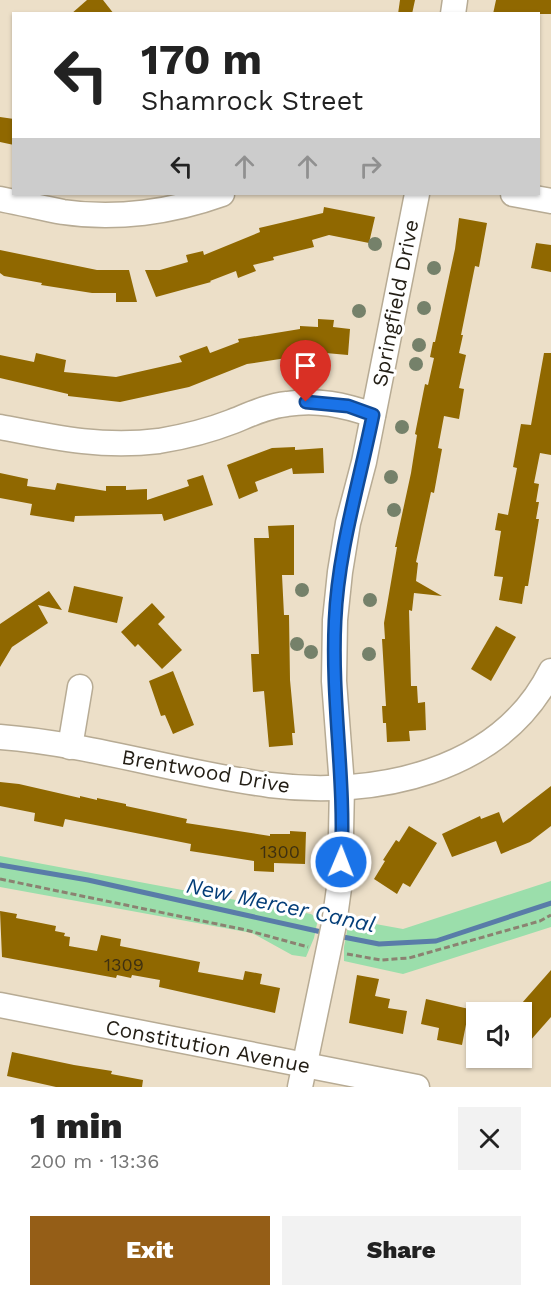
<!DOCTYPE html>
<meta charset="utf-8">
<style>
:root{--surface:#fff;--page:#f2f2f2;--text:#222;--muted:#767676;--accent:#955e17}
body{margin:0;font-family:"Work Sans",sans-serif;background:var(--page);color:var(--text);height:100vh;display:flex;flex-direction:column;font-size:22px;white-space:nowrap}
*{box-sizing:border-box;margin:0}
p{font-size:20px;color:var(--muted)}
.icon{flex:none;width:33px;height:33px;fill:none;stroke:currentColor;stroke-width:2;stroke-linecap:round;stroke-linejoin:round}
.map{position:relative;height:1087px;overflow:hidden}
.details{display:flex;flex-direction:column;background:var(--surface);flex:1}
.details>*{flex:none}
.hud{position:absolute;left:12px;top:12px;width:528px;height:183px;border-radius:0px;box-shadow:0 2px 4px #0004;background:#fff;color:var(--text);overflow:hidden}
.controls{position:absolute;left:466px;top:1002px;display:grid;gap:12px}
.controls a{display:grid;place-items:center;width:66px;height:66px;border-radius:0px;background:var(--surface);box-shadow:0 2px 4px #0004;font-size:30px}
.pin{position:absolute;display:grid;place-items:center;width:51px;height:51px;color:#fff;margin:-62px -26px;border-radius:50% 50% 50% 0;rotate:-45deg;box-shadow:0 0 6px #0007}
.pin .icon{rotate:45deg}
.me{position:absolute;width:66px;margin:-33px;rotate:1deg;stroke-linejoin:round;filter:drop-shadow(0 0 4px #0008)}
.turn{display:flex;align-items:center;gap:21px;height:126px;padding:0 30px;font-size:27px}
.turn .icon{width:78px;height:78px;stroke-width:2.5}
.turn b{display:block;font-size:42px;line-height:51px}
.lanes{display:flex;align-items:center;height:57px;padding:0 30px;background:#0003;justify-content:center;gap:30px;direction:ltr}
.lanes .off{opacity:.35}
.round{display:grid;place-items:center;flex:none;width:63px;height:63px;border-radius:0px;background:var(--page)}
.head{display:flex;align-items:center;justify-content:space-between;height:102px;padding:0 30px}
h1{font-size:36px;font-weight:800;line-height:45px}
.button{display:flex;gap:12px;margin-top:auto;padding:12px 30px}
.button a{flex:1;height:69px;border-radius:0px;background:var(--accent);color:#fff;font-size:24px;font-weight:800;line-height:69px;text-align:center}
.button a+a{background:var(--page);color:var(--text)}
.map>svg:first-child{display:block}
</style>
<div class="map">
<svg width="551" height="1087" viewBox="0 0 551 1087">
<rect width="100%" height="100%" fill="#ecdfc8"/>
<!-- green -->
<g fill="#9bdeab">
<polygon points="0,856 311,914 318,919 314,938 306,957 292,955 252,933 0,887"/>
<polygon points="551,881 551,927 403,974 344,961 344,947 348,926 359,921 403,929"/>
</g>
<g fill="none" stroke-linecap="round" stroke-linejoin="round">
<!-- stream -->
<g stroke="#597ca8" stroke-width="5">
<polyline points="0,865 88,880 326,933"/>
<polyline points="338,936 379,944 436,941 551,903"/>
</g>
</g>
<!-- building -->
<g fill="#906800">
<polygon points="87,0 103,0 114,14 71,14"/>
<polygon points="400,0 415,0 412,14 398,14"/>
<polygon points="496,0 551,0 551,14 493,14"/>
<polygon points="0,117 14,119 14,145 0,142"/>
<polygon points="324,207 375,217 369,243 329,235 312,240 314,247 273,257 274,260 253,265 256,271 238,278 236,271 210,281 211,282 156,297 145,270 160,270 188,262 186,255 203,251 204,255 260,232 259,228 323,213"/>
<polygon points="459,218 487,223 479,267 475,266 461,335 463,335 459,353 466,355 459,388 464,389 459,419 444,416 438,448 442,449 434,493 431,492 416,562 418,563 416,581 442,596 414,593 412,611 409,610 411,686 417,686 418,703 425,702 426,730 409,731 410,741 387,742 386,723 383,723 382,706 386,706 382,639 385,639 384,623 397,547 395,547 411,473 417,435 415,434 425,384 428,385 434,358 430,357 433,342 435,342 455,249"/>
<polygon points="536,243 551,245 551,272 531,268"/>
<polygon points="0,250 97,270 129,270 137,302 116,302 116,293 92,293 41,285 42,283 4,276 0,273"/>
<polygon points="318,319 334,320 333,327 350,329 348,355 292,350 293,357 247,364 189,387 120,402 68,396 68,394 0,378 0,355 34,362 36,353 66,360 64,372 116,377 182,362 179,356 207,346 210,353 239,342 238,339 300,329 300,326 318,327"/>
<polygon points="544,353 551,353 551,455 540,453 534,483 539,484 536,502 539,502 536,519 539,519 528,586 525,586 522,604 499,600 503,577 494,576 501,531 495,530 498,513 508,515 517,468 513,467 521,424 531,425"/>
<polygon points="295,447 295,450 323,448 324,473 293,474 292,468 255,482 258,491 239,499 227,465 272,448"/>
<polygon points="0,473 28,479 27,486 55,490 57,483 106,491 106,486 126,486 126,490 147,489 147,500 189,486 187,480 203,475 213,505 164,521 162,514 75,516 74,522 30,515 32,504 0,498"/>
<polygon points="294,525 294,575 282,575 284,615 289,615 290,680 295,733 292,733 293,745 269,747 264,691 253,692 251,654 259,654 254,538 269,538 268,526"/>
<polygon points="74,586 123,597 117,623 68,612"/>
<polygon points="49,591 62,610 38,605 48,623 12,647 0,667 0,624"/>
<polygon points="152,603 165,617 158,624 182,650 162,669 138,644 135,647 121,632"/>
<polygon points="496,626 516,637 491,681 471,669"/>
<polygon points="173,671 194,725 173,734 165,715 161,716 149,681"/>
<polygon points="0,782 19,784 80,798 80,796 97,800 97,798 126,804 126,806 187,819 186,823 270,836 270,834 290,834 290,831 306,832 305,864 274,863 274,872 254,871 254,861 190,851 191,844 65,819 63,827 34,821 35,813 0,806"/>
<polygon points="551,786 551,826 530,842 501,854 496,841 452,857 442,834 480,816 481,819 499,812 503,823"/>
<polygon points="409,826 437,843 410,887 403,883 397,894 374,879 385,861 383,860 396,840 399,842"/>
<polygon points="0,911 17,914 16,918 56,926 55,931 65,933 64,936 70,937 69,946 97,951 101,935 121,939 120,946 200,962 198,972 243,980 245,971 262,974 260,984 280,988 275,1013 159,987 160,980 132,975 131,978 117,975 116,978 2,957"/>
<polygon points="551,970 551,1017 522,1050 522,1003"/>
<polygon points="357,975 379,979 375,996 390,999 388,1008 407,1011 403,1034 349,1023"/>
<polygon points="426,999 469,1009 462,1045 437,1040 439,1028 421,1024"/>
<polygon points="12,1052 74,1065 112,1071 111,1074 143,1080 142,1087 56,1087 7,1076"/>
</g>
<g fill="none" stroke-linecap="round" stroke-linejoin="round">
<!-- minor casing -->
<g stroke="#b7ab94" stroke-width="27">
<g id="minor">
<polyline points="453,14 455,0"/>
<polyline points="513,194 551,201"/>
<path d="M0 199C21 203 42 208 63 212 116 220 172 212 222 194"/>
<path d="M0 427C56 438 102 448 159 441 183 437 208 431 231 422 249 415 267 406 287 404 317 399 344 405 373 415"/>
<path d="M0 737C91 744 179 773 270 785 374 798 500 773 551 671"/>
<polyline points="70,747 80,687"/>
<polyline points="0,1005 417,1087"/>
<polyline points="300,1087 334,924 340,881 342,786 334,681 335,620 340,572 348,523 364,462 417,194"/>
</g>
</g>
<!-- path -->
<g stroke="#8b8271" stroke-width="3" stroke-dasharray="6 3" stroke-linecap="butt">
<polyline points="0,879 246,930 308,947"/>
<polyline points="347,954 381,960 409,958 540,921 551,915"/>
</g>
<!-- minor -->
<use href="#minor" stroke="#fff" stroke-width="24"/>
</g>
<!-- trees -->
<g fill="#75816a">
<circle cx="375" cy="244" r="7"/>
<circle cx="434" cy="268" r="7"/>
<circle cx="424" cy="308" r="7"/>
<circle cx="359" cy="311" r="7"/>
<circle cx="419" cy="345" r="7"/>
<circle cx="416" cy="364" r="7"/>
<circle cx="402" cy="427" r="7"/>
<circle cx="391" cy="477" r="7"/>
<circle cx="394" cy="510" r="7"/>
<circle cx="302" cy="590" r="7"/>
<circle cx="370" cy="600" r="7"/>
<circle cx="297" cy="644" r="7"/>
<circle cx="311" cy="652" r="7"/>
<circle cx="369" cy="654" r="7"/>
</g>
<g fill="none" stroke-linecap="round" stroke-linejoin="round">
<!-- route casing -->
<g stroke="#114b97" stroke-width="15">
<path id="route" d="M306 402 348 406 373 415C359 484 338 551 335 621 331 702 346 782 341 862"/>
</g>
<!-- route -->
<use href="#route" stroke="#1a73e8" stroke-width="10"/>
</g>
<g text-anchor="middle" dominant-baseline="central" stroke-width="6" stroke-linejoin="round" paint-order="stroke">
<!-- number labels -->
<g font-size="18" fill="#3e3010">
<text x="280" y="851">1300</text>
<text x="124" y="964">1309</text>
</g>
<!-- street labels -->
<g font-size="21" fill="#231e15" stroke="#fff">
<text transform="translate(395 303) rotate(-79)">Springfield Drive</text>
<text transform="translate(206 771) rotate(10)">Brentwood Drive</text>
<text transform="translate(208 1046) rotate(11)">Constitution Avenue</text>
</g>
<!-- water labels -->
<g font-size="22" font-style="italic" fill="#043e78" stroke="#fff">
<text transform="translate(281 905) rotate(12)">New Mercer Canal</text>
</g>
</g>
</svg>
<div class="controls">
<a><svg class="icon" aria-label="sound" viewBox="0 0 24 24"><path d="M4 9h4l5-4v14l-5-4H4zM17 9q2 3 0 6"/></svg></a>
</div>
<div class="pin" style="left:306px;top:402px;background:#d93025"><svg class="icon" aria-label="arrive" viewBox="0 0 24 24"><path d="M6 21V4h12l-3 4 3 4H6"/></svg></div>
<svg class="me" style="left:341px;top:862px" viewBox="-20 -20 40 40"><circle r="17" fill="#1a73e8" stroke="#fff" stroke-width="3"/><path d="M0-11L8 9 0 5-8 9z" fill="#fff"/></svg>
<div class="hud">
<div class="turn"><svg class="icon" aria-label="left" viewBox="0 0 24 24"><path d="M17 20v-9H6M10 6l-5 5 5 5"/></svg><div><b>170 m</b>Shamrock Street</div></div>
<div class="lanes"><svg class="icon" aria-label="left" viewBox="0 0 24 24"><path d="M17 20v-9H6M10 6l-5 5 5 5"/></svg><svg class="icon off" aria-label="ahead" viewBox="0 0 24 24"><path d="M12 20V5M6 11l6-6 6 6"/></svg><svg class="icon off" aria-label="ahead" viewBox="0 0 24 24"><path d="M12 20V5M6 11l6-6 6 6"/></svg><svg class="icon off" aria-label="right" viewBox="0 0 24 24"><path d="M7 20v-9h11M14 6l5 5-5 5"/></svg></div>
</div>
</div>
<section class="details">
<div class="head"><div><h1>1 min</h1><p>200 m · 13:36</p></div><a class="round"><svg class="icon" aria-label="close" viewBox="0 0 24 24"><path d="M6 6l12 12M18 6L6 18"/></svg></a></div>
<div class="button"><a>Exit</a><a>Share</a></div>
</section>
